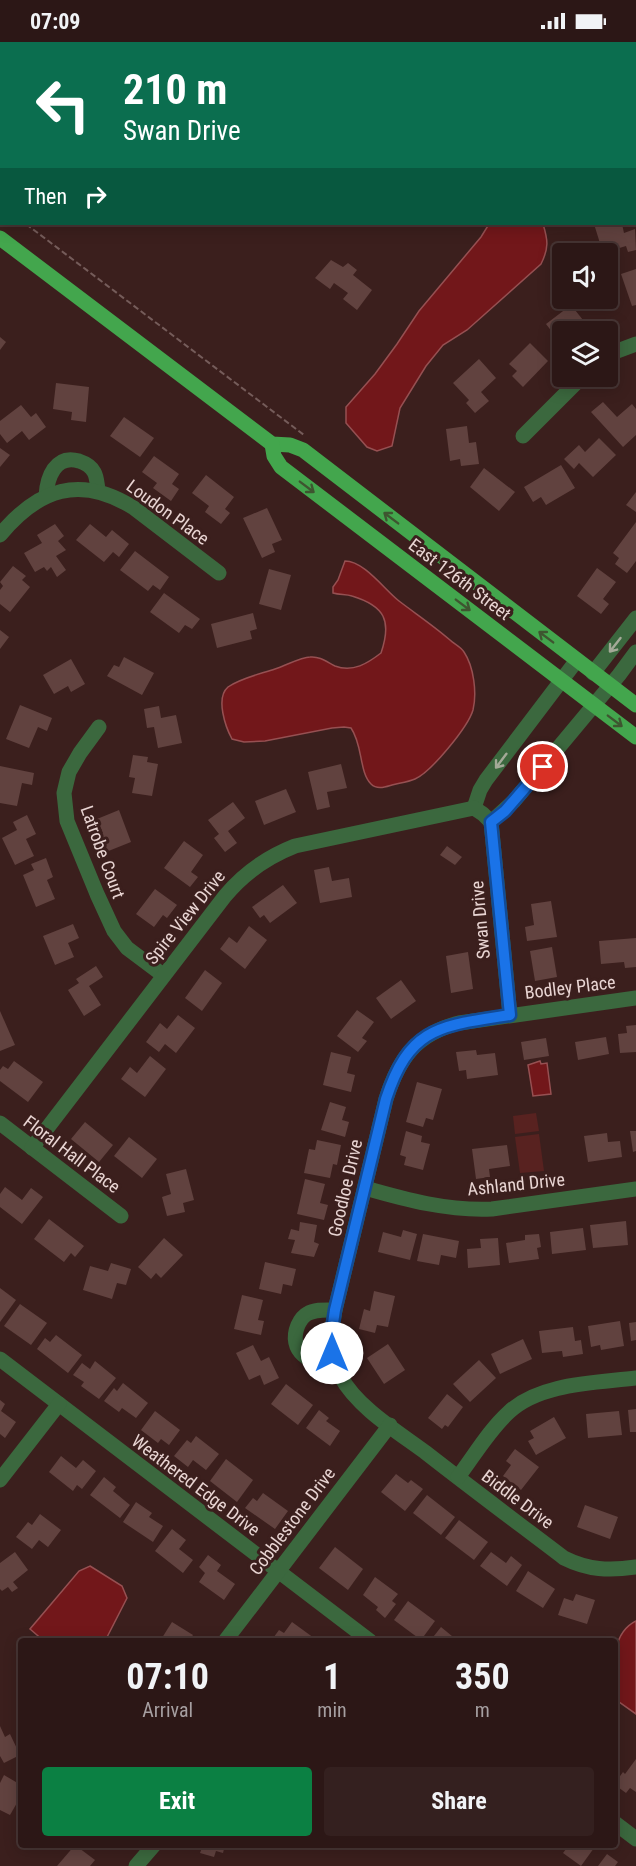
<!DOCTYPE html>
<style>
:root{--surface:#2c1716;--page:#34201f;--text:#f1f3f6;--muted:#a69fa1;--line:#483635;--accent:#0b8043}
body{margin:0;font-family:"Roboto Condensed",sans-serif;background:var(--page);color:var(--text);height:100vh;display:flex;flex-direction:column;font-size:22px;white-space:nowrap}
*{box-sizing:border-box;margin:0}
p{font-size:20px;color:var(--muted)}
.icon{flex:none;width:33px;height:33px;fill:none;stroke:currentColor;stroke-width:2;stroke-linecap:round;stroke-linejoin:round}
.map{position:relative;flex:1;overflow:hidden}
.drawer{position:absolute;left:18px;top:1596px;width:600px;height:210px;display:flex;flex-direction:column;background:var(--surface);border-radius:6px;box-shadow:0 3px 15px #0003,0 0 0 2px var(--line)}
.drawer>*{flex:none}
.guide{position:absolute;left:0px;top:0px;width:636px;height:183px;box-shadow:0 3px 15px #0003,0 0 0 2px var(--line);background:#0b6e4f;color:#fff;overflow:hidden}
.tools{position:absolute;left:552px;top:201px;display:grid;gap:12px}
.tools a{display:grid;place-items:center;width:66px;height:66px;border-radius:6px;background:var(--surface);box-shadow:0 3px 15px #0003,0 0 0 2px var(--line);font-size:30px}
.pin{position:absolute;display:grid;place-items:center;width:51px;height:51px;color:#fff;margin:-26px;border:3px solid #fff;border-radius:50%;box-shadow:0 2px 6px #0007}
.me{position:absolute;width:66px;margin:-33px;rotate:0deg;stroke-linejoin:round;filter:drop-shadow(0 0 4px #0008)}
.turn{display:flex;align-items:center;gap:21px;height:126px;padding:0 24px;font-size:27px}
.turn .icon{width:78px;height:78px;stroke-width:2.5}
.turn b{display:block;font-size:42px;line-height:51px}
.then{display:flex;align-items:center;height:57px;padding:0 24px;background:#0003;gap:12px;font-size:22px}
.eta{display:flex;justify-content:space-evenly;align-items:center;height:102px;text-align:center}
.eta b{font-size:36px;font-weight:700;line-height:42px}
.primary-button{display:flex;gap:12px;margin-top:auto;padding:12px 24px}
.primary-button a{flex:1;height:69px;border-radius:6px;background:var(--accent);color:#fff;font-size:24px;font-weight:700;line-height:69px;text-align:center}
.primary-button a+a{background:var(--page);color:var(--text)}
.status{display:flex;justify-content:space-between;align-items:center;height:42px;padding:0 30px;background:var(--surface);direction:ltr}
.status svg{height:16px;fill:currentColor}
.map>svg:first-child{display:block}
</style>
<div class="status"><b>07:09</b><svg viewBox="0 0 49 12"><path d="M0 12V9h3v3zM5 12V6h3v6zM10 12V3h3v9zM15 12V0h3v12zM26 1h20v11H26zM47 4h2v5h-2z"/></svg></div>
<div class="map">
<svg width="636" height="1824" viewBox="0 0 636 1824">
<rect width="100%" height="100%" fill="#3b1f1d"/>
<!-- green -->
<g fill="#582220">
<polygon points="536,1071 539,1089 515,1092 513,1074"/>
<polygon points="539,1092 544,1129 520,1131 515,1095"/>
</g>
<!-- water -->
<g fill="#72171a" stroke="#965052" stroke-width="1.5">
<path d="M489 182H543C548 198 549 206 541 222L467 288 443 303 426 324 400 366 392 404 377 409 367 405 346 381V365L375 332 397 302 419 269 481 195Z"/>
<path d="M345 519C364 519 384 547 399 559 416 572 434 584 450 598 454 602 461 605 464 610 474 625 477 651 473 668 468 685 431 730 415 737 408 740 400 741 392 743 385 745 377 748 371 742 359 730 363 703 351 686L344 685 332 686 265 699 244 700 232 697C226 686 215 656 228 645 241 636 260 632 275 627 285 624 301 615 310 615 320 614 327 620 335 624 353 631 368 621 381 611 392 579 385 564 352 554 346 552 340 553 333 551V545L338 538Z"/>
<polygon points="540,1019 541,1022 547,1021 551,1052 533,1054 528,1023"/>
<polygon points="90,1524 122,1544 127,1556 105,1599 44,1599 30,1587 79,1529"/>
<path d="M636 1579V1672L615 1657C615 1631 608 1593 636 1579Z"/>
</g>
<!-- building -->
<g fill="#61423f">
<polygon points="594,182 622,182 624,191 635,187 636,208 628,210 626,204 603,211"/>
<polygon points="331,218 343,225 348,221 357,228 353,233 372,248 357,268 343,257 348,251 334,241 330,247 315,236"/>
<polygon points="636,227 636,263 632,264 621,232"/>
<polygon points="571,263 583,278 569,290 562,290 562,303 546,282"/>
<polygon points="0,295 6,300 0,308"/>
<polygon points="530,301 548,319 523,345 512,334 517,329 509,322"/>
<polygon points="479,317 496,336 481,350 489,359 475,371 466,361 469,358 453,341"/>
<polygon points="56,341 89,345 86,380 71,378 72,370 53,367"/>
<polygon points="603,360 617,375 632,362 636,367 636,393 623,405 591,370"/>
<polygon points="21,363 31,375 36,371 46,385 29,398 22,389 7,401 0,392 0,379"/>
<polygon points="124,375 154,396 140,415 110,394"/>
<polygon points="467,384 469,401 476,400 479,422 461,424 460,417 450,419 446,387"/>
<polygon points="599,396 616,413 593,435 579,421 574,427 564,417 579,403 585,410"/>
<polygon points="0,406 10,413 0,425"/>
<polygon points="154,414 179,432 172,442 179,447 171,459 153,446 157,441 142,430"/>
<polygon points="561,423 575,446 546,463 541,455 533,460 524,445"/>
<polygon points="484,426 515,450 499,469 470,445"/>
<polygon points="206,433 234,455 225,467 230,471 221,482 205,470 209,464 192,451"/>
<polygon points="636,450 636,470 626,463"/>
<polygon points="267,466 282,498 272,502 275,510 262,516 243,476"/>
<polygon points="636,480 636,519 627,531 615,522 619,516 613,511"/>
<polygon points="55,482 64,494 58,499 66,508 56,514 66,528 57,535 51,525 47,529 44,525 35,530 24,511 42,501 37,493"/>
<polygon points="90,482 106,495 112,488 129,502 119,515 113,510 104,520 76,498"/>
<polygon points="135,509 169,535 160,548 153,543 148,549 120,528"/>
<polygon points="13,524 26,534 22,538 30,545 10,570 0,562 0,548 3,544 0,540"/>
<polygon points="597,526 616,540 603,557 609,562 601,572 577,554"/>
<polygon points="269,527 291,533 281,568 259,562"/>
<polygon points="164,551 200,577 192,587 185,583 179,591 150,570"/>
<polygon points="253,571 257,587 250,589 252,597 217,606 211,582"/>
<polygon points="0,588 9,595 0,607"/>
<polygon points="124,615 154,631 142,653 107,634 114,623 119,625"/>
<polygon points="71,617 85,642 71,650 68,644 54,652 43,633"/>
<polygon points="20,663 52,676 47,689 38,685 29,706 6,697"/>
<polygon points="159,664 161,676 176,673 182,701 158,706 154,685 147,686 144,667"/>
<polygon points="133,713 148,715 147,720 158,722 152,754 132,751 135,736 129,735"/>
<polygon points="341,722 347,746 327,750 330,765 317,768 308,730"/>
<polygon points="0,724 34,731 32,743 22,741 17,764 0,761"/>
<polygon points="286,747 296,770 264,783 255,759"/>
<polygon points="233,760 245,776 228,789 237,801 225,810 214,796 219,792 208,778"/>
<polygon points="119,768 131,800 106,810 99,793 103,791 97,777"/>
<polygon points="27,773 36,792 26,797 34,814 15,823 2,796 17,788 13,780"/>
<polygon points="184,799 203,813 191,830 198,835 190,845 164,826"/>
<polygon points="447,804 462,815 455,823 440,813"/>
<polygon points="46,816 53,835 47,838 55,857 36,865 23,833 34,828 31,822"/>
<polygon points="329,825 332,839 349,836 352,855 320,861 314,828"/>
<polygon points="283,843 297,861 270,881 264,873 260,876 252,865"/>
<polygon points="155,847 177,863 167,876 163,873 154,885 136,872"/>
<polygon points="551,859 557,895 527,899 525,885 534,883 531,862"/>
<polygon points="73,882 79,896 68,901 74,915 55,923 43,894"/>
<polygon points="249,884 267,898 245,927 220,907 229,895 237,901"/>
<polygon points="636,896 636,925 625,926 624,920 601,922 599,899"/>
<polygon points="552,905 557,935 535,939 530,909"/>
<polygon points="468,910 473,947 451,951 446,914"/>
<polygon points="96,924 103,935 89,944 101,963 84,974 68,948 79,941 76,937"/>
<polygon points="205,928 222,941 202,969 185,956"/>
<polygon points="401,938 416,959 391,977 376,956"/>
<polygon points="357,968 374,980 362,996 367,999 358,1010 337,994"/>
<polygon points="0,969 15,1003 0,1009"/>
<polygon points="178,973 195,986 176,1011 165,1002 159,1010 146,1000 160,981 167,987"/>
<polygon points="636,983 636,1010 620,1011 618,992 627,991 626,984"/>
<polygon points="606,995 609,1012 578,1018 575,1000"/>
<polygon points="546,996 549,1014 524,1018 521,1000"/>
<polygon points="476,1008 477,1013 495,1011 498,1033 467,1037 466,1028 459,1029 456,1010"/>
<polygon points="331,1010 351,1015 347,1031 355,1033 351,1050 323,1043"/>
<polygon points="150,1014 166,1027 145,1055 121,1037 130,1025 137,1031"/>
<polygon points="14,1019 43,1040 28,1060 0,1039 0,1028 3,1024 8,1027"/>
<polygon points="417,1040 442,1047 433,1078 426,1076 423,1085 406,1080"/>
<polygon points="330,1060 346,1065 342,1078 349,1080 345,1095 321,1088"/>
<polygon points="85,1080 113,1103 99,1120 71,1097"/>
<polygon points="406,1089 422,1094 421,1100 430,1102 423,1128 404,1123 406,1115 400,1113"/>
<polygon points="630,1089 636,1089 636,1109 633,1110"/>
<polygon points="607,1091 608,1100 620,1099 622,1115 588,1120 584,1094"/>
<polygon points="129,1095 157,1117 142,1136 114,1114"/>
<polygon points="317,1098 341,1103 337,1123 333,1122 330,1136 304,1131 309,1107 315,1108"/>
<polygon points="507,1103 510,1124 489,1127 490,1135 476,1137 472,1107"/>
<polygon points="186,1127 194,1158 183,1161 185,1170 167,1174 162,1155 171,1152 166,1132"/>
<polygon points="305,1137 325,1142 320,1161 328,1163 324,1178 297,1172"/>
<polygon points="5,1145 22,1158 31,1146 43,1155 22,1182 0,1165 0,1152"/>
<polygon points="49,1177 84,1204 75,1215 71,1211 64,1220 34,1197"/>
<polygon points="626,1179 628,1203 593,1206 590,1183"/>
<polygon points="300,1180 317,1183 314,1200 319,1202 314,1215 291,1211 295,1198 288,1197 291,1187 299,1189"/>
<polygon points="583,1186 586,1208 552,1212 550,1190"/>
<polygon points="403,1188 417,1192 410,1218 378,1210 383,1190 401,1195"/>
<polygon points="423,1192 459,1199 456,1216 441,1213 439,1223 417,1219"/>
<polygon points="539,1192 541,1205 537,1206 539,1217 509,1221 506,1201 525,1198 525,1193"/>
<polygon points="164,1196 183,1213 161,1236 156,1231 151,1237 138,1225"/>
<polygon points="498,1196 500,1223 468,1226 467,1207 481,1206 480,1197"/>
<polygon points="265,1220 296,1227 292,1244 283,1242 281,1252 259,1247"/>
<polygon points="111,1221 131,1227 126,1243 117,1241 112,1257 83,1248 90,1224 108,1229"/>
<polygon points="0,1246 16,1258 0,1280"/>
<polygon points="374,1249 395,1254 388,1285 377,1283 375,1291 359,1287 364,1267 370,1269"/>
<polygon points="242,1253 263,1258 258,1278 264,1279 261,1293 234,1287"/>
<polygon points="20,1262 47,1281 31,1303 4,1284"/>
<polygon points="620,1279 624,1304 601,1308 600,1303 591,1305 588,1284"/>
<polygon points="636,1280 636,1298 631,1299 629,1281"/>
<polygon points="573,1285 575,1299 581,1298 583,1312 563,1315 562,1309 542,1311 539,1289"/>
<polygon points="56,1293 82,1313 68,1331 37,1307 45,1296 50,1300"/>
<polygon points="523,1297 532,1317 500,1332 491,1312"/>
<polygon points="388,1302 405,1328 384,1342 367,1316"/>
<polygon points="253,1303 261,1319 269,1315 279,1336 264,1343 260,1333 249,1338 236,1311"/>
<polygon points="479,1318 496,1336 470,1360 453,1342"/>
<polygon points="95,1319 116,1336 99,1357 81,1344 84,1340 73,1333 82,1321 90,1327"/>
<polygon points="123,1341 148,1361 136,1376 122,1366 119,1370 104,1359 114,1346 117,1349"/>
<polygon points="286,1342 313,1363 298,1383 271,1362"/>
<polygon points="447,1352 463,1365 448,1385 445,1383 442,1387 428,1376"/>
<polygon points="0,1358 5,1362 1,1369 16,1380 5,1396 0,1392"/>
<polygon points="636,1367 636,1390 630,1390 628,1368"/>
<polygon points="319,1368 329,1376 326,1379 340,1389 330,1404 306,1386"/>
<polygon points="155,1369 180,1388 169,1403 161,1397 158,1401 141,1388"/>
<polygon points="619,1369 622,1393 588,1396 586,1372"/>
<polygon points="554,1375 566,1396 536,1413 528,1399 534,1396 530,1389"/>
<polygon points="196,1394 219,1412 206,1428 193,1418 188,1425 174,1414 187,1398 191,1401"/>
<polygon points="515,1407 539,1425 521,1448 503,1434 511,1423 506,1419"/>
<polygon points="61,1414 76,1426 83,1418 96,1429 82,1447 77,1443 73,1449 49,1430"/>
<polygon points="226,1417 253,1438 237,1460 210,1439"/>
<polygon points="396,1432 408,1441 411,1438 423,1447 405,1469 381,1450"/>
<polygon points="104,1435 116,1445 113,1449 130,1463 120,1476 90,1453"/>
<polygon points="263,1451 288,1469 275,1487 245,1466 253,1456 257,1459"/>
<polygon points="427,1453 455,1475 441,1493 413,1471"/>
<polygon points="136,1460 152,1471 149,1475 163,1484 153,1500 123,1480"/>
<polygon points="585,1463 618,1475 610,1497 577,1485"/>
<polygon points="40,1472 61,1488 48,1505 39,1498 32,1507 16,1495 28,1480 32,1483"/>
<polygon points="459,1478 488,1500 474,1518 445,1496"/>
<polygon points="172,1487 186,1498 179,1507 193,1518 183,1531 155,1509"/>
<polygon points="335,1505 363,1527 348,1548 319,1526"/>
<polygon points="15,1510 28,1528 13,1540 18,1546 12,1550 8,1545 2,1549 0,1547 0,1521"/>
<polygon points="491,1510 506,1521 511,1514 522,1523 507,1544 480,1524"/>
<polygon points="208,1513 221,1523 217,1529 235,1542 224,1558 199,1540 205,1531 199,1525"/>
<polygon points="528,1529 555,1547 543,1566 516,1549"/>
<polygon points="375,1535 398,1552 392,1559 396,1562 385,1576 376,1568 378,1565 363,1553"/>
<polygon points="576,1552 595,1558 587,1582 558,1573 564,1556 573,1559"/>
<polygon points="408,1559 435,1579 421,1598 394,1578"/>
<polygon points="172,1580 193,1593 189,1599 160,1599"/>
<polygon points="292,1580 314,1596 312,1599 271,1599 279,1588 284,1591"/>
<polygon points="441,1585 458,1599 430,1599"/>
<polygon points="0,1684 5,1695 10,1692 20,1713 4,1721 0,1714"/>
<polygon points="636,1717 636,1750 630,1746 626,1751 615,1743 615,1741 623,1730 625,1732"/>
<polygon points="4,1733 21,1743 21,1754 10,1773 0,1768 0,1741"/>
<polygon points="75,1803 95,1818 90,1824 57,1824"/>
<polygon points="203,1803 225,1803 223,1811 216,1809 214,1815 200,1811"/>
<polygon points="569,1803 590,1803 594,1806 581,1824 563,1811"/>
<polygon points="607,1812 618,1820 615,1824 598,1824"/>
</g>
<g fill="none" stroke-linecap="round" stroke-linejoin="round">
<!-- path -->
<g stroke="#755c5a" stroke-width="2" stroke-dasharray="6 3" stroke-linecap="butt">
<polyline points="0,162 2,163"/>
<polyline points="26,182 304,393"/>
</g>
<!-- minor -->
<g stroke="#3b683e" stroke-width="15">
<polyline points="586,0 588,2"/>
<polyline points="634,63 636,66"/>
<polyline points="608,315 612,311 636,302"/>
<polyline points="523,394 583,334"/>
<path d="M46 454C47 436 55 412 79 419 85 421 91 424 94 430 97 435 97 442 98 448"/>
<path d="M0 493C38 447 80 432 134 466L219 531"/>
<polyline points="593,631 636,576"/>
<polyline points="99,685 80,711 69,730 64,751 67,779 97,852 114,889 127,906 163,933"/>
<polyline points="474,766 480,748 486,738 577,618"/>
<polyline points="491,780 514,759 619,633 636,610"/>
<polyline points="491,780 510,973"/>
<path d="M636 956 459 981C416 992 399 1016 386 1057L335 1268C331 1291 329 1313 341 1335 357 1365 398 1390 425 1410 471 1446 518 1481 564 1516 588 1528 609 1529 636 1525"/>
<polyline points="0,1081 121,1174"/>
<path d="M32 1106 225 854C244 831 267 815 295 804L474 766 483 772 491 780"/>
<path d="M365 1146C407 1158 448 1169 492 1167L636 1147"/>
<polyline points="0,1317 370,1599"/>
<path d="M335 1320C311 1325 287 1309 298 1283 300 1279 303 1274 307 1272 315 1267 326 1268 335 1268"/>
<path d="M458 1435C474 1414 489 1388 509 1370 540 1341 596 1341 636 1336"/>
<polyline points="0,1438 59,1362"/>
<polyline points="225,1599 390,1383"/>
<polyline points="615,1781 636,1797"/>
<polyline points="136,1824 154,1803"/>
</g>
<!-- major -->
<g stroke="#43a64d" stroke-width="15">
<polyline points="0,196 272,402 290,403 303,408 636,663"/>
<polyline points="272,402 274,414 281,425 636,695"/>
</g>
</g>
<!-- one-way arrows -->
<defs><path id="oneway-shaft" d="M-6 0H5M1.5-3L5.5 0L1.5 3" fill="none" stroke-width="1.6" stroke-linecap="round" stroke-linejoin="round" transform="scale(1.5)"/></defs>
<g stroke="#3e5530">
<use href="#oneway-shaft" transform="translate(307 445) rotate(37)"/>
<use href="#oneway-shaft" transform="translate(391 476) rotate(-143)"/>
<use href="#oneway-shaft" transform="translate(463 563) rotate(37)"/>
<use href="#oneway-shaft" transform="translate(546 595) rotate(-143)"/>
<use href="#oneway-shaft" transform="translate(615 679) rotate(37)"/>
</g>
<g stroke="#a3a997">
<use href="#oneway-shaft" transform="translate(615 603) rotate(128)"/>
<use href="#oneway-shaft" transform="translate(501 719) rotate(127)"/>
</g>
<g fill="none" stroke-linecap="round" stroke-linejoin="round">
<!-- route casing -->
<g stroke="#114b97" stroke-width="15">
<path id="route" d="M332 1311V1288L335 1268 386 1057C410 983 442 984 510 973L491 780 505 769 543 725"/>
</g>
<!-- route -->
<use href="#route" stroke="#1a73e8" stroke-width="10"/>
</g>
<g text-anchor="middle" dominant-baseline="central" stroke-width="6" stroke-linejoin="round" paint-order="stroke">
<!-- street labels -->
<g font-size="18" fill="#e9d5d3" stroke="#3b1f1d">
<text transform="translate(168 470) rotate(36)">Loudon Place</text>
<text transform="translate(460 537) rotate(37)">East 126th Street</text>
<text transform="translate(103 810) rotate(70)">Latrobe Court</text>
<text transform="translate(185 875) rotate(-51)">Spire View Drive</text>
<text transform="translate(480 878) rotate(-95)">Swan Drive</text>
<text transform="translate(570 945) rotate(-7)">Bodley Place</text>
<text transform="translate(72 1112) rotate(37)">Floral Hall Place</text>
<text transform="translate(516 1142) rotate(-6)">Ashland Drive</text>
<text transform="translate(345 1146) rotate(-77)">Goodloe Drive</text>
<text transform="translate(196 1443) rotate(37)">Weathered Edge Drive</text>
<text transform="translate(518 1457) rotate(37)">Biddle Drive</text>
<text transform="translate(292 1479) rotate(-53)">Cobblestone Drive</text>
</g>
</g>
</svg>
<div class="tools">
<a><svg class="icon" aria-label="sound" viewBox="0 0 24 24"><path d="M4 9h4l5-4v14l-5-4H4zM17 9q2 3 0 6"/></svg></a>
<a><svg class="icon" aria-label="layers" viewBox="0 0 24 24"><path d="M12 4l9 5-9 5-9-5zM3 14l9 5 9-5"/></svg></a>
</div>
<div class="pin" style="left:543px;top:725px;background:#d93025"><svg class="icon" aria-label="arrive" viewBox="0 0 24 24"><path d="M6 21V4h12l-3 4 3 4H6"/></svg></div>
<svg class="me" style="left:332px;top:1311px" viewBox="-20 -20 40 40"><circle r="19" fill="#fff"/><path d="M0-13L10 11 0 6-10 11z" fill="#1a73e8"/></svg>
<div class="guide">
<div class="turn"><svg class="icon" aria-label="left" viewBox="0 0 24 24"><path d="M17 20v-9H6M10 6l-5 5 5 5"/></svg><div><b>210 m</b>Swan Drive</div></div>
<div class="then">Then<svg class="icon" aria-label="right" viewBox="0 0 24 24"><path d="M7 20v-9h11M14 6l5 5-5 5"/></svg></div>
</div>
<section class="drawer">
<div class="eta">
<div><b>07:10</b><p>Arrival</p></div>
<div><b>1</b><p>min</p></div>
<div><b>350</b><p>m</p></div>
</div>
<div class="primary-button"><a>Exit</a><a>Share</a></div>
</section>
</div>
